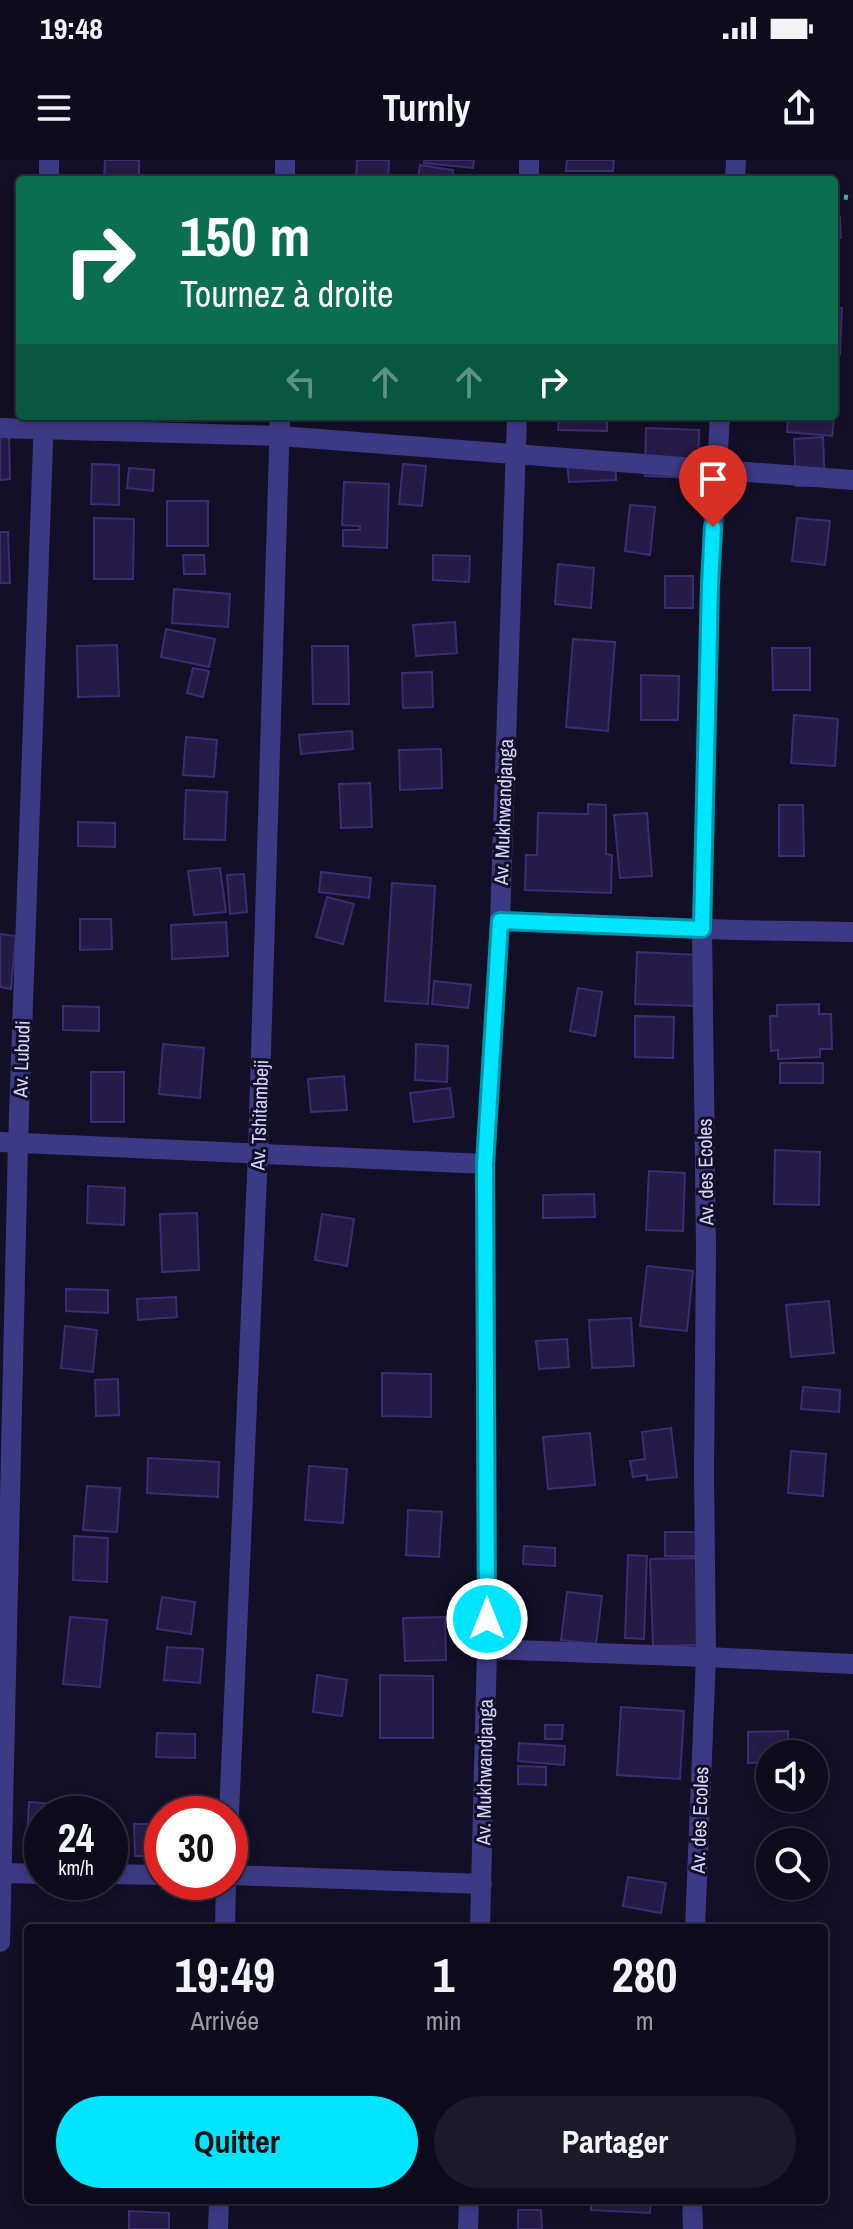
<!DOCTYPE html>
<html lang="fr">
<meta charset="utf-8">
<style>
:root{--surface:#0e0b1c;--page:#1c1929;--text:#f1f3f6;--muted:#9b9ba3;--line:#2e2b3b;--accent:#00e5ff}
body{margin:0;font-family:"Archivo Narrow",sans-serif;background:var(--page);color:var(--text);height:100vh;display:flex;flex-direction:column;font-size:30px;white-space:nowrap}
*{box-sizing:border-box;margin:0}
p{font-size:26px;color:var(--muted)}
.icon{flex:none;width:44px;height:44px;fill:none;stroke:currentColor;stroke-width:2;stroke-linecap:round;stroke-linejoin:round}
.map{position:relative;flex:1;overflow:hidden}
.panel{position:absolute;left:24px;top:1764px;width:804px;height:280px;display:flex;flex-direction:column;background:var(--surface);border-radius:8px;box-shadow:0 4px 12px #0003,0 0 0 2px var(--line)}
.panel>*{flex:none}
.banner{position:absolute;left:16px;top:16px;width:822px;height:244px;border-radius:8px;box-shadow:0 4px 12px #0003,0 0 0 2px var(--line);background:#0b6e4f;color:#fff;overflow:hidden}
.fabs{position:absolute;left:756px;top:1580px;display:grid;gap:16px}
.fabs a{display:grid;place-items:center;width:72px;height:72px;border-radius:50%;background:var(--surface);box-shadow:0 4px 12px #0003,0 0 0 2px var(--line);font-size:40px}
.speed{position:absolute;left:24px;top:1636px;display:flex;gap:16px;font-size:40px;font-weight:700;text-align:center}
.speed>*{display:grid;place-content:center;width:104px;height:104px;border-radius:50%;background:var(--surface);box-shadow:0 4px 12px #0003,0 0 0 2px var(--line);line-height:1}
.speed small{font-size:20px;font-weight:400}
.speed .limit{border:12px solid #d22;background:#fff;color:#111}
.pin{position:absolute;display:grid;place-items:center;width:68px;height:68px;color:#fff;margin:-82px -34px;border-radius:50% 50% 50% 0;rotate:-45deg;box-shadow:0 0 8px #0007}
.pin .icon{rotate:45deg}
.me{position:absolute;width:88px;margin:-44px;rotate:0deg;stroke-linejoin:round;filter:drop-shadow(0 0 6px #0008)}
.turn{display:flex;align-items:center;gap:28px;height:168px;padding:0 32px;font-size:36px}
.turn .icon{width:104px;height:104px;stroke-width:2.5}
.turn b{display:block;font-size:56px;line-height:68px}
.lanes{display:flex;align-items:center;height:76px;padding:0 32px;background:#0003;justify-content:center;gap:40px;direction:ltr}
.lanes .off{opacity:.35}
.eta{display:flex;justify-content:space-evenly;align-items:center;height:136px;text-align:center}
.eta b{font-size:48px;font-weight:700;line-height:56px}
.cta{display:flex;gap:16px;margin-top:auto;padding:16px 32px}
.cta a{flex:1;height:92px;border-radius:48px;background:var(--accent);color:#111;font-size:32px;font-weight:700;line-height:92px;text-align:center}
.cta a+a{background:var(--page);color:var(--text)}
.status{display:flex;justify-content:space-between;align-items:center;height:56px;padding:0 40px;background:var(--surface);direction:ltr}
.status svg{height:22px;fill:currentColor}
header{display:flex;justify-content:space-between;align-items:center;height:104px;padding:0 32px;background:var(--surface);font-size:36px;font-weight:700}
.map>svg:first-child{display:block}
</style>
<div class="status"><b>19:48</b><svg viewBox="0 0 49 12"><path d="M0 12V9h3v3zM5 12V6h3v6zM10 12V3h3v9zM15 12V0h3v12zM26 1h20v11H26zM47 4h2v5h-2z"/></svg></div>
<header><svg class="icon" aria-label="menu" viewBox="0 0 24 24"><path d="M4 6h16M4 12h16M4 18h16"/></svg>Turnly<svg class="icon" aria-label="share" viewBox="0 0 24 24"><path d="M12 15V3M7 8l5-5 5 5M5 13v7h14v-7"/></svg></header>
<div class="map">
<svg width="853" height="2069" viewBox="0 0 853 2069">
<rect width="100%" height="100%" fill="#130f26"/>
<!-- building -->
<g fill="#241b47" stroke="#3b2d73" stroke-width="2">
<polygon points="105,0 139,0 139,20 104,20"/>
<polygon points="357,0 389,0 388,20 356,20"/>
<polygon points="424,0 474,0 473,8 424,3"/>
<polygon points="567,0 614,0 613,11 566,11"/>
<polygon points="420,5 453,10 452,20 418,20"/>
<polygon points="840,57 841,78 834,79 834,58"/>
<polygon points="834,147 842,148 840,194 834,193"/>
<polygon points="834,241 836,241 832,276 787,272 788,256 834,256"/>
<polygon points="559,256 607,256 607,271 558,270"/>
<polygon points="646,268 699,270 698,318 645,316"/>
<polygon points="0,275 9,275 10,319 0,320"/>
<polygon points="823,277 825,325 796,326 794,279"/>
<polygon points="615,298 616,320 569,322 567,300"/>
<polygon points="92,304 119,305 119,345 91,344"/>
<polygon points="403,304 426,306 422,346 399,344"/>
<polygon points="129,308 154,310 153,331 127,328"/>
<polygon points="344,322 389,324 387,388 343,386 343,370 360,370 360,366 342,365"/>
<rect x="167" y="341" width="41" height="45"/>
<polygon points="630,345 655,347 650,395 625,391"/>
<polygon points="94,358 134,359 133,419 94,419"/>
<polygon points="797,358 830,361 825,405 792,401"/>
<polygon points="0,372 8,372 10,423 0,423"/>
<polygon points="183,395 204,395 205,414 184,414"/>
<polygon points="433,395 470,396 469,422 433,420"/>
<polygon points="558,404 594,408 591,448 555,444"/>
<rect x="665" y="416" width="28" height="32"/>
<polygon points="174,429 230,434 228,467 172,463"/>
<polygon points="455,462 457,493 416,496 413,465"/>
<polygon points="166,469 215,479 209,507 161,497"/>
<polygon points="573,479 615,482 608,571 566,567"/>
<polygon points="117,485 119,536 78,537 77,486"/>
<polygon points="312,486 348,486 349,544 313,544"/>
<polygon points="772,488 810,488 810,530 773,530"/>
<polygon points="193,508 209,511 203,537 187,533"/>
<polygon points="432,512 433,547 403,548 402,513"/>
<polygon points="641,515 679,516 678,560 641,560"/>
<polygon points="794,555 838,559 835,606 791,603"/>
<polygon points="352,571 353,589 301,594 299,575"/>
<polygon points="186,577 217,580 214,617 183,615"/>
<polygon points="441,589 442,628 400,630 399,590"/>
<polygon points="370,623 372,667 341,668 339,624"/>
<polygon points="186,630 227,632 225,680 184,679"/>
<polygon points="588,644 606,645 606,694 612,695 611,733 525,730 526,695 537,695 538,653 588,654"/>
<polygon points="779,645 803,645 804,696 779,696"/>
<polygon points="647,653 652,716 620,718 614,655"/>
<polygon points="78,662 115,663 115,687 78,686"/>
<polygon points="220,708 226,752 194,755 188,711"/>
<polygon points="321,712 371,718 369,738 319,732"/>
<polygon points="244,714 247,752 230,754 227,715"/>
<polygon points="392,723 435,726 428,844 385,841"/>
<polygon points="327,737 354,744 343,784 316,777"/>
<polygon points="80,759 111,759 112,789 80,790"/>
<polygon points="226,762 228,796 172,799 171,765"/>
<polygon points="0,774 16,776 11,829 0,827"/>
<polygon points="637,792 698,795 696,846 635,844"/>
<polygon points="434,821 471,825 468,848 432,844"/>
<polygon points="578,828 602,832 595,876 570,871"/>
<polygon points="819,844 819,854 831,854 832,889 820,889 820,897 778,899 778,890 771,891 770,856 777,856 777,845"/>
<polygon points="63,846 99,847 99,871 63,870"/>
<polygon points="635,856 674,857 673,898 635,897"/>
<polygon points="163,884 204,888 200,938 159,934"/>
<polygon points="416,884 448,886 447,922 415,920"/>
<rect x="780" y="903" width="43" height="20"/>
<rect x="91" y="912" width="33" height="50"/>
<polygon points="344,916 347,950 311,952 308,919"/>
<polygon points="450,928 454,957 414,962 410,933"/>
<polygon points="775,990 820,992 819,1045 774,1044"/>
<polygon points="649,1011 685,1013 683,1071 646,1070"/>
<polygon points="88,1026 125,1028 124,1065 87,1063"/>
<polygon points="594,1034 595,1057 543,1058 543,1035"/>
<polygon points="197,1053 199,1110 162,1112 160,1054"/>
<polygon points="322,1054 354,1059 347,1106 315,1100"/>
<polygon points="647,1106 693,1111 687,1171 640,1166"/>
<polygon points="66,1129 108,1130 108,1153 66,1151"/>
<polygon points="176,1137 177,1157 138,1160 137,1139"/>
<polygon points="829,1141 834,1193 791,1197 786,1145"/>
<polygon points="631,1158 634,1206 592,1208 589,1160"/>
<polygon points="65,1166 97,1170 93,1212 61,1208"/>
<polygon points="567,1179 569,1207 539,1209 536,1181"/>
<polygon points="382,1213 431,1214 431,1257 382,1256"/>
<polygon points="118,1219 119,1255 96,1256 95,1220"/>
<polygon points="803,1227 840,1230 839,1252 801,1249"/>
<polygon points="671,1268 677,1317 647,1320 647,1315 633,1317 630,1301 645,1299 642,1272"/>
<polygon points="590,1273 595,1325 548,1329 543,1277"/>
<polygon points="791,1291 826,1294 823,1336 788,1333"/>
<polygon points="148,1298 219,1302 218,1337 147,1333"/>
<polygon points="309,1306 347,1309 343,1363 305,1360"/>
<polygon points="87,1326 120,1328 117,1372 83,1370"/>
<polygon points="408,1350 442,1352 439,1397 406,1395"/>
<polygon points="665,1372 704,1372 705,1396 665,1396"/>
<polygon points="74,1376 108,1378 107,1422 73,1420"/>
<polygon points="524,1386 555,1388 555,1406 523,1404"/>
<polygon points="628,1395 647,1396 644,1479 625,1478"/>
<polygon points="697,1398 699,1485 653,1486 650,1399"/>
<polygon points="567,1432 602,1436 596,1484 561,1480"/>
<polygon points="162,1437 195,1442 191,1474 157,1469"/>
<polygon points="70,1457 107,1460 100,1527 63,1524"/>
<polygon points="445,1457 446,1500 405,1501 403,1458"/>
<polygon points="167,1487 203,1489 200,1523 164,1520"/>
<polygon points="317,1515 347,1520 342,1556 313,1552"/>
<polygon points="380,1515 433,1516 433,1578 380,1578"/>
<polygon points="621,1547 684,1551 680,1619 617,1615"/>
<polygon points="545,1565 563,1565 562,1579 545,1579"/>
<polygon points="788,1571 789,1594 770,1594 770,1602 748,1603 748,1572"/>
<polygon points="157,1573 195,1574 195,1598 156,1597"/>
<polygon points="519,1583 565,1586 564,1605 518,1601"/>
<polygon points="518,1606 546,1607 546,1625 518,1624"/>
<polygon points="29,1642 111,1649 110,1657 110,1654 46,1654 46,1652 41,1652 39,1681 27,1680"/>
<polygon points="134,1664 162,1664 162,1696 135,1696"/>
<polygon points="628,1717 666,1723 661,1753 623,1746"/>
<polygon points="591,2040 651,2040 650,2053 591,2050"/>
<polygon points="518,2050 541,2050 542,2069 518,2069"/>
<polygon points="129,2051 169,2053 169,2069 129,2069"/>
</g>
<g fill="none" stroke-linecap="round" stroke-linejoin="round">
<!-- path -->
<polyline stroke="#2fb8b0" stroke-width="5" stroke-dasharray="4 6" stroke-linecap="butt" points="834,36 853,38"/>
<!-- street -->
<g stroke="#3d3a85" stroke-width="20">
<polyline points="529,0 529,20"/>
<polyline points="49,20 49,0"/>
<polyline points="285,20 285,0"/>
<polyline points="735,20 736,0"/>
<polyline points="0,268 280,276 853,320"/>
<polyline points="500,761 735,770 853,772"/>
<polyline points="0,982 485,1004"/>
<polyline points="487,1489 706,1497 853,1504"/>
<polyline points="229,1654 258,993 280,256"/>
<polyline points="0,1713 42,1714"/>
<polyline points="110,1714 162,1715"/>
<polyline points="230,1715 482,1724"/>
<polyline points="225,1768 226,1722"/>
<polyline points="480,1768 487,1489 485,1004 500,761 517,256"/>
<polyline points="695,1768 706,1497 704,1313 706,1087 702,769 710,424 720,256"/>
<polyline points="0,1782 18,983 44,256"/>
<polyline points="692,2040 693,2069"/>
<polyline points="218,2069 219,2040"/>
<polyline points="468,2069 469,2040"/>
</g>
</g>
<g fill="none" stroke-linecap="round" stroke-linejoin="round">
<!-- route casing -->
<g stroke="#0095a6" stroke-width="20">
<polyline id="route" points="487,1459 485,1004 500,761 702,769 710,424 713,367"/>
</g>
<!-- route -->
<use href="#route" stroke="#00e5ff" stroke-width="14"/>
</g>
<g text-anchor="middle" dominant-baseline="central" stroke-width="6" stroke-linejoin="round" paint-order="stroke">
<!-- street labels -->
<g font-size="20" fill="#d9d4ff" stroke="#130f26">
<text transform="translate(503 652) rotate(-88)">Av. Mukhwandjanga</text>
<text transform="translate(21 899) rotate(-88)">Av. Lubudi</text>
<text transform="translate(259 955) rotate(-88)">Av. Tshitambeji</text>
<text transform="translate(705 1012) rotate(-91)">Av. des Ecoles</text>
<text transform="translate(484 1612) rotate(-89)">Av. Mukhwandjanga</text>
<text transform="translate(699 1660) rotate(-88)">Av. des Ecoles</text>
</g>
</g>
</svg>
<div class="fabs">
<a><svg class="icon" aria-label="sound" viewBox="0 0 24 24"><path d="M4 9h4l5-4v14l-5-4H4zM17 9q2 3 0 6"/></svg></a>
<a><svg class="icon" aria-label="search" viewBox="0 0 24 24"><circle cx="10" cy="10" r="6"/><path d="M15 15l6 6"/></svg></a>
</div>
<div class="speed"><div>24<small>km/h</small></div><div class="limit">30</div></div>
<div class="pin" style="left:713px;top:367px;background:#d93025"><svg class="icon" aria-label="arrive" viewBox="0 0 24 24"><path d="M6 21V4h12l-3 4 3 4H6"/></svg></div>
<svg class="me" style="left:487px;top:1459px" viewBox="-20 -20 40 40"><circle r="17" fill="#00e5ff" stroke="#fff" stroke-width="3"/><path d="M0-11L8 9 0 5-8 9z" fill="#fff"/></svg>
<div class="banner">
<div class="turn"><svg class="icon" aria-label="right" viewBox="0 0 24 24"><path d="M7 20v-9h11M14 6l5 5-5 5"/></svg><div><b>150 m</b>Tournez à droite</div></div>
<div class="lanes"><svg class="icon off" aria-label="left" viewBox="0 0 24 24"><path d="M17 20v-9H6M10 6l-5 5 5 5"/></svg><svg class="icon off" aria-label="ahead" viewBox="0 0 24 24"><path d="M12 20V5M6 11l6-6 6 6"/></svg><svg class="icon off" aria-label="ahead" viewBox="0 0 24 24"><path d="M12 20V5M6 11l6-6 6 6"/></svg><svg class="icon" aria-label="right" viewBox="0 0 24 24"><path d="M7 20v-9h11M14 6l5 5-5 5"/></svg></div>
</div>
<section class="panel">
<div class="eta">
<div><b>19:49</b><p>Arrivée</p></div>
<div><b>1</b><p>min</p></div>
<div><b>280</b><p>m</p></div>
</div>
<div class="cta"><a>Quitter</a><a>Partager</a></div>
</section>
</div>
